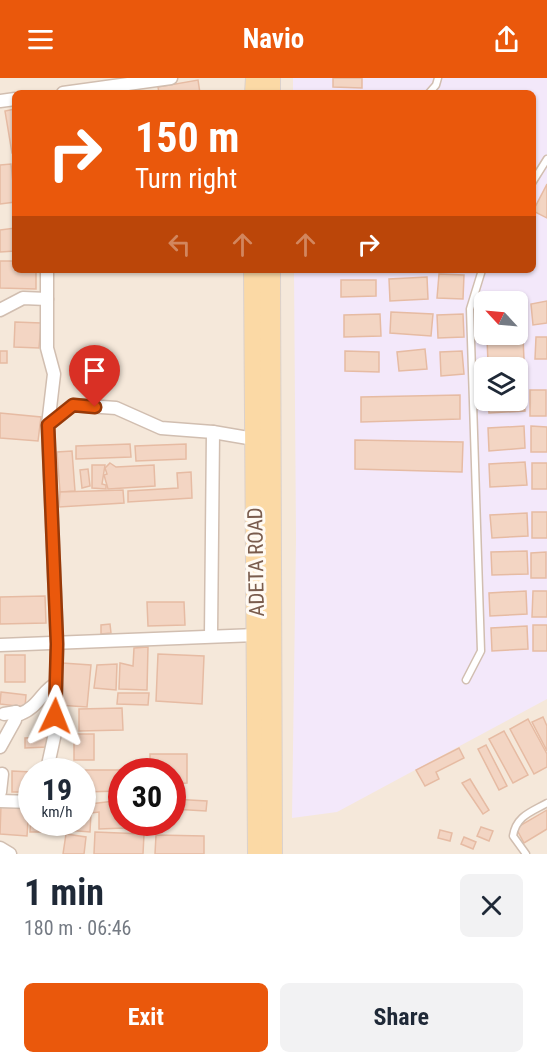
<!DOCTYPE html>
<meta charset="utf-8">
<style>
:root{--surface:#fff;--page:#f2f2f3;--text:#1f2937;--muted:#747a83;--accent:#ea580c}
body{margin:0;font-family:"Roboto Condensed",sans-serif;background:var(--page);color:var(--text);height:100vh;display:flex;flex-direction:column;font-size:22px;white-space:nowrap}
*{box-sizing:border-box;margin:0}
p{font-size:20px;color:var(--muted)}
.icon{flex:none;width:33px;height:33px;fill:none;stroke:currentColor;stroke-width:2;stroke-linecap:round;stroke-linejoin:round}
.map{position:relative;height:776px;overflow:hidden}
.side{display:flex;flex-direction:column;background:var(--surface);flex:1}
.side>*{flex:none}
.banner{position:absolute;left:12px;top:12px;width:524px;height:183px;border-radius:9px;box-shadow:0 2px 4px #0004;background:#ea580c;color:#fff;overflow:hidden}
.needle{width:39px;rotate:296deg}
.tools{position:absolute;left:474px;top:213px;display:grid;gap:12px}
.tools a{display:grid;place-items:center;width:54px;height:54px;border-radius:9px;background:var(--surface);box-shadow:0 2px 4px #0004;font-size:30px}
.speed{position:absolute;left:18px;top:680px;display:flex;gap:12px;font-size:30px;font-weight:700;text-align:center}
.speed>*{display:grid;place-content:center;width:78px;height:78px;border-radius:50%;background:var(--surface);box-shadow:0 2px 4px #0004;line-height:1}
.speed small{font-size:15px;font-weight:400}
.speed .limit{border:9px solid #d22;background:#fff;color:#111}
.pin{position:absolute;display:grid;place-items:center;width:51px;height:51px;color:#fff;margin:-62px -26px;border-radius:50% 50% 50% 0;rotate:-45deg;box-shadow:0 0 6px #0007}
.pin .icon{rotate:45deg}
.me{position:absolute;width:66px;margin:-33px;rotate:2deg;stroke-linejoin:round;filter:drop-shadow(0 0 4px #0008)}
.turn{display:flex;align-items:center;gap:21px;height:126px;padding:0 24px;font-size:27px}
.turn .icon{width:78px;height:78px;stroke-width:2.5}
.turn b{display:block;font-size:42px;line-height:51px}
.lanes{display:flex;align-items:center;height:57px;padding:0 24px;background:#0003;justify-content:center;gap:30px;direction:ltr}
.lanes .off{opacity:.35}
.round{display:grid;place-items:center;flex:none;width:63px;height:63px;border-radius:9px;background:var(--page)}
.summary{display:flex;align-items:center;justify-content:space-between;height:102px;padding:0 24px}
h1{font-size:36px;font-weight:700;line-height:45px}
.button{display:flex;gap:12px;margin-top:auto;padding:12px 24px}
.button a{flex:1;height:69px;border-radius:9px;background:var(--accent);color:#fff;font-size:24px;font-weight:700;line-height:69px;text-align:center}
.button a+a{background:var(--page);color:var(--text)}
header{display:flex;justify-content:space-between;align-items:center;height:78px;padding:0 24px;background:var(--accent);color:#fff;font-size:27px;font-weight:700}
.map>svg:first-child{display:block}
</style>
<header><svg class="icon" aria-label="menu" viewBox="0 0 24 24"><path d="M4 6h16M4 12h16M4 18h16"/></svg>Navio<svg class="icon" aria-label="share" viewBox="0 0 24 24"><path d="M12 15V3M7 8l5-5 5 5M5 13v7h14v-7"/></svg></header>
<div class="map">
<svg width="547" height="776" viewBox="0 0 547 776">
<rect width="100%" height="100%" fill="#fdf6ec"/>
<!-- residential -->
<path fill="#f5e8da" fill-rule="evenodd" d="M0 0H547V776H0ZM15 15H532V192H15ZM484 224H518V256H484ZM484 290H518V322H484ZM32 693H82V744H32ZM122 693H172V744H122Z"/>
<!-- education -->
<path fill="#f3e8fa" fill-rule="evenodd" d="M293 0H547V621L337 734 292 740 296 461 294 192H532V15H293ZM484 224H518V256H484ZM484 290H518V322H484Z"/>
<!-- building -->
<g fill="#f3d5c3" stroke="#e6bba3" stroke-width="1.5">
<polygon points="333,0 362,0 362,10 333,9"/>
<polygon points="198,2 200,15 159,15 158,9"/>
<polygon points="15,31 15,75 12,75 5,33"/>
<polygon points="11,86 15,124 0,126 0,87"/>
<polygon points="547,106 547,140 533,133"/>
<polygon points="15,150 15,173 0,174 0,152"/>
<polygon points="0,183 15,183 15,192 36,192 36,211 0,210"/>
<polygon points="439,196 464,197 463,221 437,220"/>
<polygon points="427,199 428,221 390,223 389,201"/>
<polygon points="341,202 376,202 376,218 341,219"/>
<polygon points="547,223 547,245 533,247 531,226"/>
<polygon points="518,225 523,225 524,244 518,245"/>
<polygon points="391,234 433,236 431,258 390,255"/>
<polygon points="380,236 381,258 344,259 344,237"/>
<polygon points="463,236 464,259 438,260 437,237"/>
<polygon points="15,244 41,245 39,270 14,269"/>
<polygon points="523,259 524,282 488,284 487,261"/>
<polygon points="536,259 547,259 547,281 535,281"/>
<polygon points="425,271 427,291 399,293 397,274"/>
<rect x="0" y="273" width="7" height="12"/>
<polygon points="345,273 379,274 379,294 345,293"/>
<polygon points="462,273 464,296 441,298 440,274"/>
<polygon points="518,311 524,311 525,333 489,335 488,322 518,322"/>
<rect x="530" y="312" width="16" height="26"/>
<polygon points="460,317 460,341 361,344 361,319"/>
<polygon points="0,335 41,339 38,363 0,360"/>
<polygon points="524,348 525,370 489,373 488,350"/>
<polygon points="531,348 547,349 547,374 531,374"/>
<polygon points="355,362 463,364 462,394 355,391"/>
<polygon points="130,366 131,379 76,381 76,368"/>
<polygon points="186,366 186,381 136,383 135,368"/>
<polygon points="72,373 75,413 60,414 57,374"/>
<polygon points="525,384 527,407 490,409 489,386"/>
<polygon points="110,385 116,389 154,387 155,408 108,411 104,397 107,396 105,390"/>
<rect x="532" y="385" width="15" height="26"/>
<polygon points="92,387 105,387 102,406 106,407 106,411 92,410"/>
<polygon points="88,391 90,408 82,410 80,392"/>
<polygon points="191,394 192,420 128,424 128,413 178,410 177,395"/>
<polygon points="123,412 124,425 59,429 60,414"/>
<rect x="532" y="434" width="15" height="26"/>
<polygon points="527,435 528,458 492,460 490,437"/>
<polygon points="527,473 528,496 492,497 491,474"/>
<polygon points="546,474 546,500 531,500 531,475"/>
<polygon points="526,513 527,536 490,538 489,515"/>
<polygon points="533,513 547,513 547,539 532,539"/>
<polygon points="45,518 46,545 0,546 0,519"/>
<polygon points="147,524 184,524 185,547 148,548"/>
<polygon points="110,546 111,555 101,556 101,547"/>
<rect x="533" y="547" width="14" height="26"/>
<polygon points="527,548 528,571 492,573 491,550"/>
<polygon points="148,569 147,612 119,611 120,585 133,588 134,570"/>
<polygon points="158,576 204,578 202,626 156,623"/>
<rect x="5" y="577" width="20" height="27"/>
<polygon points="62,585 91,587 87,629 58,627"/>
<polygon points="117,586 116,612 94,610 97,587"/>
<polygon points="1,614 26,617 25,629 0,626"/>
<polygon points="118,615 149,615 148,627 117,626"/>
<polygon points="122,630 123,652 79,653 79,631"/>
<polygon points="543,639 547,648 547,673 532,644"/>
<polygon points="528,641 547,676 547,689 534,696 510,651"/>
<polygon points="504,653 528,697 513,705 489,661"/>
<rect x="74" y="656" width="20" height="26"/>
<polygon points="47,659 47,669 25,670 25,660"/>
<polygon points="486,667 507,708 499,712 478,671"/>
<polygon points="459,670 464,680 436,694 439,701 425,708 416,692"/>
<polygon points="150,676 187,676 187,705 172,706 172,693 150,693"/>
<polygon points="72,692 123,692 122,713 82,714 82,693"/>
<polygon points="12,693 32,694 32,714 12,714"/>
<polygon points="470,701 489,732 483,736 462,705"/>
<polygon points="172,721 207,723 206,733 172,731"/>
<polygon points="122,722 122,744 125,744 125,750 99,751 99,734 91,735 90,754 66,752 66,744 82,744 82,727"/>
<polygon points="1,727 29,728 27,758 0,756"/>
<polygon points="31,732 32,744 57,744 57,754 30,754"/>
<polygon points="547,732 547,751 524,765 516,750"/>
<polygon points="481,749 493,753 489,763 477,758"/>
<polygon points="440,752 452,755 450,763 438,760"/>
<polygon points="95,754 144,756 143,776 94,776"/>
<polygon points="66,756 86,759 84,776 63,776"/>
<polygon points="156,757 204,758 204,776 155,776"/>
<polygon points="464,759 476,764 473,771 461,766"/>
</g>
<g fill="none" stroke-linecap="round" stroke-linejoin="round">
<!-- service casing -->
<g stroke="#d1beb0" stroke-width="9">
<g id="service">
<polyline points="429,15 436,7 438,0"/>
<polyline points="532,105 547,81"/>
<polyline points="466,602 481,573 470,231 482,192"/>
<path d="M526 776 513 758C516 738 531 734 547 725"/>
</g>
</g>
<!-- minor casing -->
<g stroke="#d1beb0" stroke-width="15">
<g id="minor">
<polyline points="63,15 171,0"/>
<polyline points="0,23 15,21"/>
<polyline points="47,192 47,270 54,296 48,347 73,327 116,330 161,350 213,354 254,361"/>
<polyline points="0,232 23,220 47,221"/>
<polyline points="48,347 57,566 55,655 48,687 54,693"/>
<polyline points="211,557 213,354"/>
<polyline points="0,567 257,557"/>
<path d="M4 636 16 634 20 636C39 629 43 611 56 606"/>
<polyline points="0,669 15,642 16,634"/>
<polyline points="0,714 2,696"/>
<polyline points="0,723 32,724"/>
<polyline points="0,770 10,776"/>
</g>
</g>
<!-- primary casing -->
<g stroke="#dad1cd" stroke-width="22">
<g id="primary">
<polyline points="255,15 256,0"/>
<polyline points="270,15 270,0"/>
<polyline points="254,192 258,776"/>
<polyline points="270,192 272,776"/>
</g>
</g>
<!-- service -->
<use href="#service" stroke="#fff" stroke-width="6"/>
<!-- minor -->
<use href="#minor" stroke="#fff" stroke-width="12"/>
<!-- primary -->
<use href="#primary" stroke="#fbd9a5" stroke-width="20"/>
</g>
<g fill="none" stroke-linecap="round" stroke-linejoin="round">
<!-- route casing -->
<g stroke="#983908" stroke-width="15">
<polyline id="route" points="55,638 57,566 48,347 73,327 95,329"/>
</g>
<!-- route -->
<use href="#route" stroke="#ea580c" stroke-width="10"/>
</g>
<g text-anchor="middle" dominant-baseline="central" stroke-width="6" stroke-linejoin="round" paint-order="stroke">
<!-- street labels -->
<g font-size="21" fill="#7a5c4d" stroke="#fffaf3">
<text transform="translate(256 484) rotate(-91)">ADETA ROAD</text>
</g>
</g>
</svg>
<div class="tools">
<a><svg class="needle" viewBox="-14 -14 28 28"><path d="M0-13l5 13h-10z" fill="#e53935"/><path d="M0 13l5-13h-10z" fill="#747a83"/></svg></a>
<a><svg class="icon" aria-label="layers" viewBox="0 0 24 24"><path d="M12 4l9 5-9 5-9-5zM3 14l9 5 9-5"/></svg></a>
</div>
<div class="speed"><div>19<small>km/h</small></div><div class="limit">30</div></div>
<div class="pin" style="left:95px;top:329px;background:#d93025"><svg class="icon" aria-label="arrive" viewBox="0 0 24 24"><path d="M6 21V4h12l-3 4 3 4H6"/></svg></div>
<svg class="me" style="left:55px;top:638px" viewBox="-20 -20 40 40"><path d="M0-17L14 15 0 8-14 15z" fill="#ea580c" stroke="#fff" stroke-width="4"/></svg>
<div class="banner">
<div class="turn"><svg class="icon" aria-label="right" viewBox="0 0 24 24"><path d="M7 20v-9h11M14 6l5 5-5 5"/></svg><div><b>150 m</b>Turn right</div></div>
<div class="lanes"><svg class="icon off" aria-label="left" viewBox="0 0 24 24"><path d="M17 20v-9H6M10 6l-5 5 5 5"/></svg><svg class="icon off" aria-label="ahead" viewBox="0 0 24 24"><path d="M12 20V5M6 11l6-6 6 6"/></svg><svg class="icon off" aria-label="ahead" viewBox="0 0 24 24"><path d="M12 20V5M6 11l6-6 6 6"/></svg><svg class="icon" aria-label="right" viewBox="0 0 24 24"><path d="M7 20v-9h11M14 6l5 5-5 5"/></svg></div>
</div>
</div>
<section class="side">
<div class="summary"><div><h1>1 min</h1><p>180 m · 06:46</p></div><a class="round"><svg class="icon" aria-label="close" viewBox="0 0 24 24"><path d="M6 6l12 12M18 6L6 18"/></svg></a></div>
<div class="button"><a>Exit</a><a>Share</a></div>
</section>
